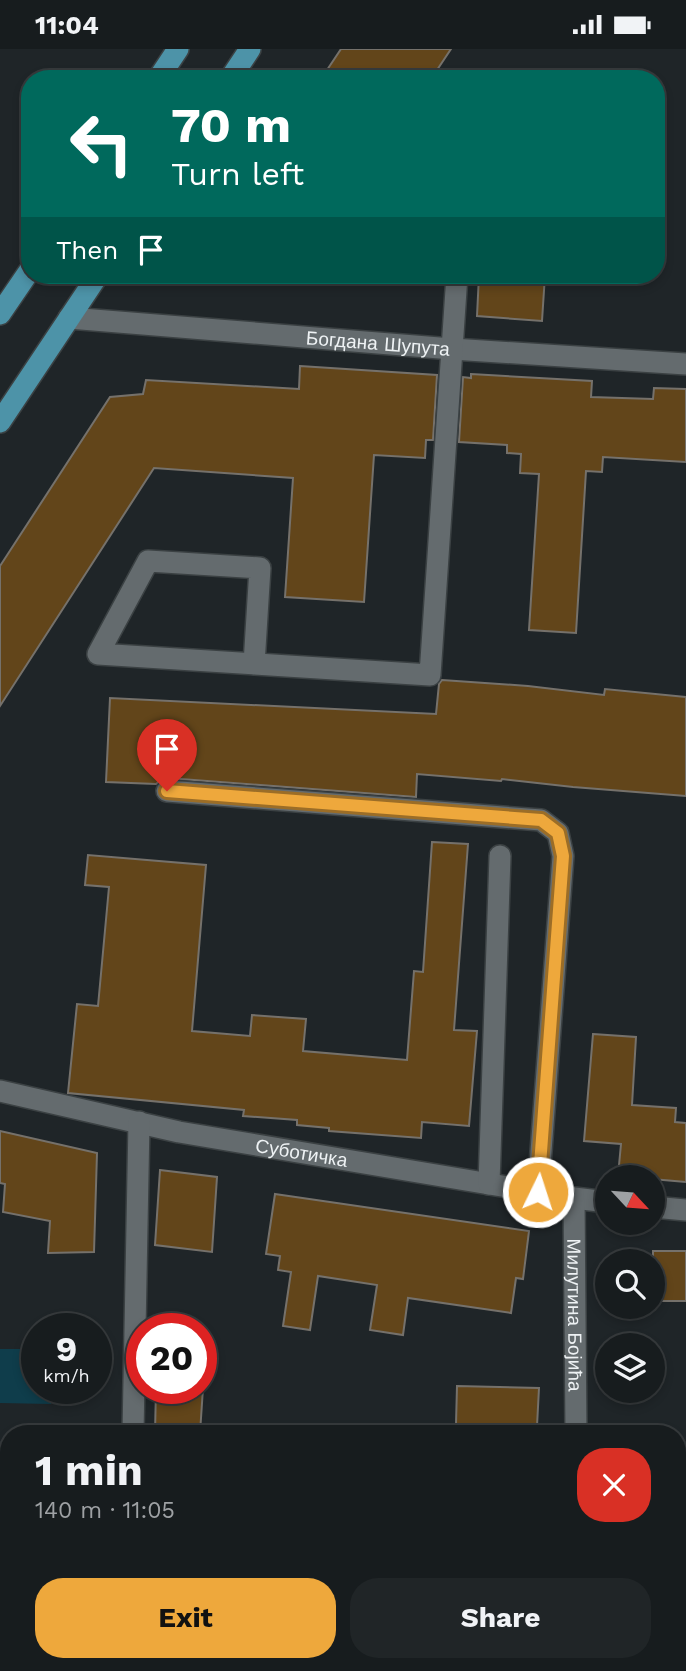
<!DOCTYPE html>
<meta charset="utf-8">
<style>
:root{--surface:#171c1e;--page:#202527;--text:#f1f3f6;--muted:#9ea1a4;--line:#363a3c;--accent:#eea83c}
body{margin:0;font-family:"Work Sans",sans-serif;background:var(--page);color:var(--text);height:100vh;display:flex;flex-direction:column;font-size:26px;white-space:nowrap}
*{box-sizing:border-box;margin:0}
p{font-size:23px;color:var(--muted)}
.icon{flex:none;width:38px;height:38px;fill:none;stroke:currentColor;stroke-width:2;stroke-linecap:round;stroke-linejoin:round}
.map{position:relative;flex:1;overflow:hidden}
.side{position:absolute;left:0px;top:1376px;width:686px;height:247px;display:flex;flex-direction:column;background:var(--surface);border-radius:28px 28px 0 0;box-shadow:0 4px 10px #0003,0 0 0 2px var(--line)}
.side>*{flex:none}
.banner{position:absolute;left:21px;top:21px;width:644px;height:214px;border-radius:28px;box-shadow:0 4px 10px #0003,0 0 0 2px var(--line);background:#00695c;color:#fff;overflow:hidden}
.needle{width:46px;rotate:116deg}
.tools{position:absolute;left:595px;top:1116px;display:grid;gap:14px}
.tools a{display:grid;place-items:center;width:70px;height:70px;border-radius:50%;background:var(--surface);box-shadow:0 4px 10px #0003,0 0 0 2px var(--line);font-size:35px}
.speed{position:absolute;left:21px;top:1264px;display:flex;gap:14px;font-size:35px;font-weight:700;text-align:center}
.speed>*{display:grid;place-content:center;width:91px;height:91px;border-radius:50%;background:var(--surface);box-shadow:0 4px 10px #0003,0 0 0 2px var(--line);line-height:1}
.speed small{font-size:18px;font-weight:400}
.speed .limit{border:10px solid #d22;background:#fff;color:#111}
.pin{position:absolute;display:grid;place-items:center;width:60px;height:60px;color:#fff;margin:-72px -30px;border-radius:50% 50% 50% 0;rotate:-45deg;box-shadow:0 0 7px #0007}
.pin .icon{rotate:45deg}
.me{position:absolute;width:77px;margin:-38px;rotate:4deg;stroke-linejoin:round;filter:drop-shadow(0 0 5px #0008)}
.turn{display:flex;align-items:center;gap:24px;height:147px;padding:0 35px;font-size:32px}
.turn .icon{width:91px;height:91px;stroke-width:2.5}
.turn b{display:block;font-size:49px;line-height:60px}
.then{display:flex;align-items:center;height:66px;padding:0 35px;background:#0003;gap:14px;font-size:26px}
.round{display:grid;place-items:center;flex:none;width:74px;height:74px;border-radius:28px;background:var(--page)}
.headline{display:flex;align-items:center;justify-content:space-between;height:119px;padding:0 35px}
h1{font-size:42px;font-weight:700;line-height:52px}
.button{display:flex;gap:14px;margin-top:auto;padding:14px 35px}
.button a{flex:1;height:80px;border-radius:28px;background:var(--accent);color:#111;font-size:28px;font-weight:700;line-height:80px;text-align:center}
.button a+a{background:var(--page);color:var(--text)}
.status{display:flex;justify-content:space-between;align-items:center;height:49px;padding:0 35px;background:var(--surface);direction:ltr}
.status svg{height:19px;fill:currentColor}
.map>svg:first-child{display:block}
</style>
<div class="status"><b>11:04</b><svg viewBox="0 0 49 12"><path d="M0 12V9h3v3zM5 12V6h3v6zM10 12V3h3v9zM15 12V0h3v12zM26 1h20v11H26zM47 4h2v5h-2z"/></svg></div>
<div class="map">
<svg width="686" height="1622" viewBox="0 0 686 1622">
<rect width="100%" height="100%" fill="#1f2528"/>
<!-- green -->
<polygon fill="#0f3d4b" points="0,1300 37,1300 37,1339 52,1339 51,1355 0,1354"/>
<!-- building -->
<g fill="#62451a" stroke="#75716b" stroke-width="2">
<polygon points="341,0 451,0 431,30 321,30"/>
<polygon points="479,226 545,226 542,272 477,267"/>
<polygon points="300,317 437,326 433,391 426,391 425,409 374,406 364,553 285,548 293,429 154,419 0,657 0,517 110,348 143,345 146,331 299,340"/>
<polygon points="471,325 592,332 591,348 653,350 654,339 686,340 686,413 603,408 602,423 586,422 576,584 529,581 539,425 520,424 521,405 507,404 507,396 459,393 463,328 471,329"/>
<polygon points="442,631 528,637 604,646 605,640 686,648 686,747 573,738 502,730 501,732 417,725 416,748 168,729 161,731 156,735 106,733 110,649 436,665 439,635"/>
<polygon points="432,793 468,795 454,981 477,982 469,1077 422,1073 421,1089 329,1082 329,1079 297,1076 297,1071 243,1067 244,1061 68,1044 77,955 98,957 109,838 85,836 88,806 206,816 192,982 250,987 252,966 306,970 303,1002 407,1011 414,922 423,923"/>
<polygon points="593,985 636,988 632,1056 676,1059 675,1073 686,1074 686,1133 618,1127 621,1095 584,1092"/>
<polygon points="0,1082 97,1104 94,1203 48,1204 50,1172 3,1163 5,1135 0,1134"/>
<polygon points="160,1121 217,1128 212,1203 155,1196"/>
<polygon points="275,1145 529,1182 523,1230 516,1229 511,1264 408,1249 403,1286 370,1281 377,1236 318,1227 310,1281 283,1277 291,1223 278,1221 280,1207 266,1205"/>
<rect x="653" y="1202" width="33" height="50"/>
<polygon points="457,1337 539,1339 537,1377 456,1375"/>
<polygon points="156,1339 203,1339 200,1384 155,1384"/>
</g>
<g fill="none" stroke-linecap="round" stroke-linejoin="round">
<!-- minor casing -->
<g stroke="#3b4143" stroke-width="24">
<g id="minor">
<path id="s1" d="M69 269 452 300 686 315"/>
<polyline points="254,615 260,519 148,512 98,605 430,626 457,226"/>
<polyline points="167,742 541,771 558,784 563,807 538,1143"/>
<path id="s2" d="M0 1042 179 1083 574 1149 607 1153"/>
<polyline points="489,1135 500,807"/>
<path id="s3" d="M574 1149 576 1384"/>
<polyline points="653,1158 686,1161"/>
<polyline points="133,1384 139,1073"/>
<polyline points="577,1614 577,1622"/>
<polyline points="128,1622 128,1614"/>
</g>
</g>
<!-- major casing -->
<g stroke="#3b4143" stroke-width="24">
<g id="major">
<polyline points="158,30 178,0"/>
<polyline points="230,30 250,0"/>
<polyline points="0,265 30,221"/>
<polyline points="0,373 98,226"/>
</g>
</g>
<!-- minor -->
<use href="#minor" stroke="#646b6e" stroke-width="21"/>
<!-- major -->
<use href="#major" stroke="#4d93a8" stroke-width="21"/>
</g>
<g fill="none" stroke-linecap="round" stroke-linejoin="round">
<!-- route casing -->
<g stroke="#9b6d27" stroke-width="18">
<polyline id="route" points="167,742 541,771 558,784 563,807 538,1143"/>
</g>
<!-- route -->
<use href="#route" stroke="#eea83c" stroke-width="12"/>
</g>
<g text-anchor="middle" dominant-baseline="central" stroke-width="7" stroke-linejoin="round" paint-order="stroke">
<!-- street labels -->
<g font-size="19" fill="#eef2f4" stroke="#161c1e">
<text stroke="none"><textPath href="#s1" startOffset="310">Богдана Шупута</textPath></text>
<text stroke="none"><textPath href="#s2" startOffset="308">Суботичка</textPath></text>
<text stroke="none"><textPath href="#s3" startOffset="117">Милутина Бојића</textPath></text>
</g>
</g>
</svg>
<div class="tools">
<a><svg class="needle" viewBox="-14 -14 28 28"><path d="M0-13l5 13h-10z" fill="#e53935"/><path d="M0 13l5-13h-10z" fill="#9ea1a4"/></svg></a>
<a><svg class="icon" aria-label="search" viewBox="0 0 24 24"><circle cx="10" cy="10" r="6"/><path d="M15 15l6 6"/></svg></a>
<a><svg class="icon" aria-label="layers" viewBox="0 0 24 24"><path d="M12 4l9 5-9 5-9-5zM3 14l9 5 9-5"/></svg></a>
</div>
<div class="speed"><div>9<small>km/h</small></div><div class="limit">20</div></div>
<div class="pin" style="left:167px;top:742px;background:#d93025"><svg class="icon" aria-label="arrive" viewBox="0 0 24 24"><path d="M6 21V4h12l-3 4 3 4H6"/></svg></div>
<svg class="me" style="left:538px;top:1143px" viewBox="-20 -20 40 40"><circle r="17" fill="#eea83c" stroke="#fff" stroke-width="3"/><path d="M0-11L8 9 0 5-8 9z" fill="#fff"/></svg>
<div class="banner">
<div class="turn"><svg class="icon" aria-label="left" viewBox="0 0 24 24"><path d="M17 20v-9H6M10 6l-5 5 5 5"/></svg><div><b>70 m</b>Turn left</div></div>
<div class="then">Then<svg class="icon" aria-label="arrive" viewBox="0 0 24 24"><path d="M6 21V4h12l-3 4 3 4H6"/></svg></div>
</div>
<section class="side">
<div class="headline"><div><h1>1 min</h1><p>140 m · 11:05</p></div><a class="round" style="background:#d93025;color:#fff"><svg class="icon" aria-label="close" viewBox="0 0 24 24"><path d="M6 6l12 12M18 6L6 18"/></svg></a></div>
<div class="button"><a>Exit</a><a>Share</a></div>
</section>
</div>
